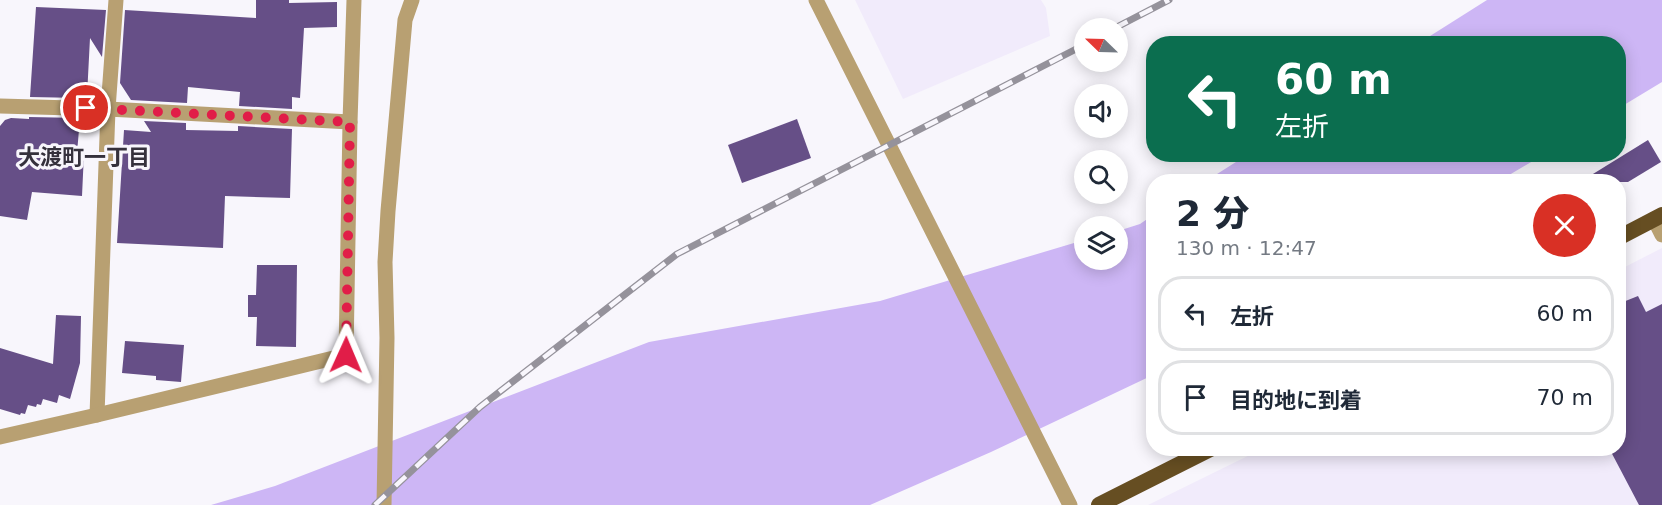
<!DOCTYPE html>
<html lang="ja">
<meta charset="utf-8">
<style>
:root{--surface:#fff;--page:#f2f2f3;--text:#1f2937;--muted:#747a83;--line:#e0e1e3}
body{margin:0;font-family:"DejaVu Sans","Noto Sans JP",sans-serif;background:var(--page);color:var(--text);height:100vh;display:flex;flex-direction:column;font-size:22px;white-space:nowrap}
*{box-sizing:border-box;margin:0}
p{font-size:20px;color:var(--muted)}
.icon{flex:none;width:33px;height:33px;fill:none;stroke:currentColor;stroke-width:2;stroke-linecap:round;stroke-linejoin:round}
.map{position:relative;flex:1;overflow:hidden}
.details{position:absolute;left:1146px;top:174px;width:480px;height:282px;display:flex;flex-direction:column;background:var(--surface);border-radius:24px;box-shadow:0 3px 15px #0003}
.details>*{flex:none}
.banner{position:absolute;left:1146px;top:36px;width:480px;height:126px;border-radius:24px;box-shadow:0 3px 15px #0003;background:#0b6e4f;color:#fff;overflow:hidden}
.needle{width:39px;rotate:293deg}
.controls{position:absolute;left:1074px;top:18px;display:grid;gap:12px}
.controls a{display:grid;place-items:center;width:54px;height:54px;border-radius:50%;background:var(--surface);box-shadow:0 3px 15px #0003;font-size:30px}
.pin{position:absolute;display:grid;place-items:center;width:51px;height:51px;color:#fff;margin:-26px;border:3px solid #fff;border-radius:50%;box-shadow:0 2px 6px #0007}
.me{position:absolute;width:66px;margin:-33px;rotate:1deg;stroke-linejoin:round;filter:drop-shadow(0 0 4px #0008)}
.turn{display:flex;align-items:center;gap:21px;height:126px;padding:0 30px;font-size:27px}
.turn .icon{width:78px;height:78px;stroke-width:2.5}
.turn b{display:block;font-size:42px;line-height:51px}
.round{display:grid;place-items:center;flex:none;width:63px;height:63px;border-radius:32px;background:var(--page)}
.overview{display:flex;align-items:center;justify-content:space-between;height:102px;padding:0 30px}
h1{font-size:36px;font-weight:800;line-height:45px}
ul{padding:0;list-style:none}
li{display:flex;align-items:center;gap:18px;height:75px;margin:0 12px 9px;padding:0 18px;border:3px solid var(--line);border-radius:24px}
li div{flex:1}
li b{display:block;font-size:22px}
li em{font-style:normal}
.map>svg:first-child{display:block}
</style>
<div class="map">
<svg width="1662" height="505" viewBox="0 0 1662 505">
<rect width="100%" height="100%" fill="#f8f6fc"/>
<!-- built -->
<g fill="#f1ebfb">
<polygon points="855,0 1041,0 1046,8 1050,36 903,99"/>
<polygon points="1662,248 1662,505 1148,505 1262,449 1618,448 1619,270"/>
</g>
<!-- water -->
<g fill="#cdb6f5">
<polygon points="1487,0 1662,0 1662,82 1619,108 1618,44 1419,43"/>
<polygon points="1247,155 1247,154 1543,155 1499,181 1206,181"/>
<polygon points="1153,215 1153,375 991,452 870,505 211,505 275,486 649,342 880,301 1084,240 1084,260 1118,260 1118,231 1140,224"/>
</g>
<!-- building -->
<g fill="#664f87">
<polygon points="256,0 289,0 289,3 337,2 337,27 304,28 300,98 292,97 292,109 239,106 240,92 188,87 187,103 131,100 120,83 125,10 256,18"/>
<polygon points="36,7 106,10 102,57 90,38 87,96 81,96 81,98 30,97"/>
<polygon points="29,117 80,118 77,153 84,153 82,196 32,192 27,220 0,216 0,126 5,120 11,118 29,119"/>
<polygon points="797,119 811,158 742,183 728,145"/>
<polygon points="144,121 186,123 186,130 238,131 238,126 292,129 290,198 225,196 223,248 117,243 124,130 151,132"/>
<polygon points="1648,140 1661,162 1628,182 1580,182"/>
<polygon points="257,265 297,265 296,347 256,346 257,317 248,317 248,295 256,295"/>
<polygon points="1638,296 1646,312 1662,304 1662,505 1639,505 1609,448 1618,448 1618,304"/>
<polygon points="56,315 81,316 80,363 70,399 59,395 57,403 43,399 41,405 37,404 36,407 28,405 25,414 21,413 20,415 0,409 0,348 53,364"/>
<polygon points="125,341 184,345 181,382 156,380 156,376 122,373"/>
</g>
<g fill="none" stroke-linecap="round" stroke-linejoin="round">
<!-- service -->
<polyline stroke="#b8a072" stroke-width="15" points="1654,219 1662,235"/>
<!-- minor -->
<g stroke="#b8a072" stroke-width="15">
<polyline points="0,106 108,109 350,122"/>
<polyline points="97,415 108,109 116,0"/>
<polyline points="0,437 97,415 346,355 350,122 354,0"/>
<polyline points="384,505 387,338 385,262 388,211 405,20 412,0"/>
</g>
<!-- tertiary -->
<polyline stroke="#b8a072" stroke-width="15" points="816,0 1070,505"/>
<!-- trunk -->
<g stroke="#664e22" stroke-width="16">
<polyline points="1618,238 1662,215"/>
<polyline points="1099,505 1212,448"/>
</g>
<!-- rail casing -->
<g stroke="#95929b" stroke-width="7">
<g id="rail">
<polyline points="1115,28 1169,0"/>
<polyline points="375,505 480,407 677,254 1084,45"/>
</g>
</g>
<!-- rail -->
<use href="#rail" stroke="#f8f6fc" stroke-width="4.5" stroke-dasharray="14" stroke-linecap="butt"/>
</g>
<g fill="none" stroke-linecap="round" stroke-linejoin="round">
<!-- route -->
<polyline stroke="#e11d48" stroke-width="10" stroke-dasharray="0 18" points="86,108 350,122 346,355"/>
</g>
<g text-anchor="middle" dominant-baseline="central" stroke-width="6" stroke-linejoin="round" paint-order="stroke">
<!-- neighbourhood labels -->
<g font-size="22" font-weight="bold" fill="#35313c" stroke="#f8f6fc">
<text x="84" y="157">大渡町一丁目</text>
</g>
</g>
</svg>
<div class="controls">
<a><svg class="needle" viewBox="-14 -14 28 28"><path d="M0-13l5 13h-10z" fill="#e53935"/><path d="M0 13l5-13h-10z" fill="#747a83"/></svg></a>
<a><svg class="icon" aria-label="sound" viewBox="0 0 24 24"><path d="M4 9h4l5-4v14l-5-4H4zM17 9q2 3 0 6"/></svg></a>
<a><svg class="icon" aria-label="search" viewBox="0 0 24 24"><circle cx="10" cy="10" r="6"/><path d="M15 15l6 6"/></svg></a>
<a><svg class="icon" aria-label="layers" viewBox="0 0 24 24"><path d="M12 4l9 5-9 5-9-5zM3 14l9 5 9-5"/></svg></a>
</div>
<div class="pin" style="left:86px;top:108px;background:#d93025"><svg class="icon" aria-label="arrive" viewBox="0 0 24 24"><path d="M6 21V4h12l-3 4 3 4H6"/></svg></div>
<svg class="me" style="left:346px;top:355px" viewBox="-20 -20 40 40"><path d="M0-17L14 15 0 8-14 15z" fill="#e11d48" stroke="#fff" stroke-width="4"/></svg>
<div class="banner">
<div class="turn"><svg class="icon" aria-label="left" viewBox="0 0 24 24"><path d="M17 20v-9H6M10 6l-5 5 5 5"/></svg><div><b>60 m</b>左折</div></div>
</div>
<section class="details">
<div class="overview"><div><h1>2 分</h1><p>130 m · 12:47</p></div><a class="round" style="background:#d93025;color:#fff"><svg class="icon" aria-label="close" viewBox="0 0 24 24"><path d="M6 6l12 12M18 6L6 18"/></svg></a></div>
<ul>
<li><svg class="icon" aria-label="left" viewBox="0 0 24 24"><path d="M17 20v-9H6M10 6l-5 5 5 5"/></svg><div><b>左折</b></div><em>60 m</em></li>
<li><svg class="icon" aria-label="arrive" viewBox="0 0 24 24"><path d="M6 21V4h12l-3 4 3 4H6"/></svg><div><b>目的地に到着</b></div><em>70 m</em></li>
</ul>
</section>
</div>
